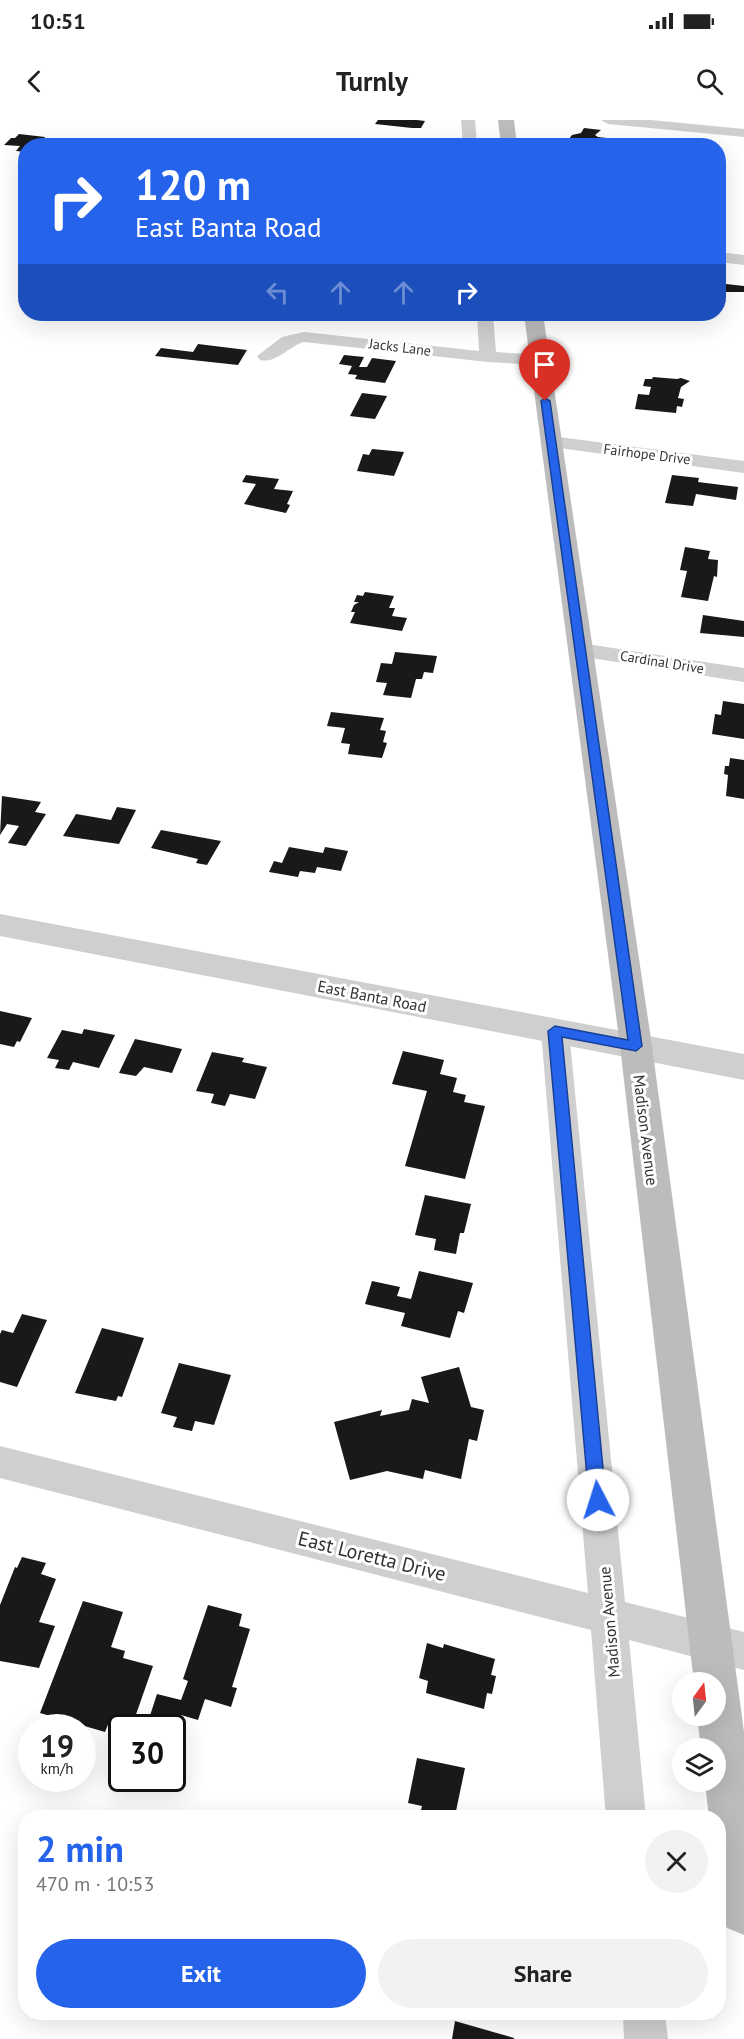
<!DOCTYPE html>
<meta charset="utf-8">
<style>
:root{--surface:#fff;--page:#f2f2f2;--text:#222;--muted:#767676;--accent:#2563eb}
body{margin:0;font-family:"PT Sans",sans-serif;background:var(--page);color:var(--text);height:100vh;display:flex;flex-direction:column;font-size:22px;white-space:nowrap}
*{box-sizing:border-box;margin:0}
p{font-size:20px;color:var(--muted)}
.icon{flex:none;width:33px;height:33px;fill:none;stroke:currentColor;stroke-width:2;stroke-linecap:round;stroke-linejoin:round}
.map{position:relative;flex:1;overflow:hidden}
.details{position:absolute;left:18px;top:1690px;width:708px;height:210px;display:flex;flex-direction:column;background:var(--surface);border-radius:24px;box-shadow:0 6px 24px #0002}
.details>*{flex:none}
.banner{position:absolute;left:18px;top:18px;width:708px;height:183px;border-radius:24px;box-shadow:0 6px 24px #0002;background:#2563eb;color:#fff;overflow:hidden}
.needle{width:39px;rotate:15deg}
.buttons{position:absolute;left:672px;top:1552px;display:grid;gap:12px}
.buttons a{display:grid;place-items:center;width:54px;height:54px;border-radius:50%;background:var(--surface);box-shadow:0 6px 24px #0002;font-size:30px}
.speed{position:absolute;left:18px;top:1594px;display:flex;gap:12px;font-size:30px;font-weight:700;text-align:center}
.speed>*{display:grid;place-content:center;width:78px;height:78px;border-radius:50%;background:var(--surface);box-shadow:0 6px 24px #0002;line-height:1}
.speed small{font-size:15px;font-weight:400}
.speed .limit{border:3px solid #111;border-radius:9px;background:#fff;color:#111}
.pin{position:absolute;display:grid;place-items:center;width:51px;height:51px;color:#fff;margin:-62px -26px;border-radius:50% 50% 50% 0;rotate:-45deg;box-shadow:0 0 6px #0007}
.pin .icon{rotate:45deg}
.me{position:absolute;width:66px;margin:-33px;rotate:355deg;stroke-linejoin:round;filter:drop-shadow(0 0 4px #0008)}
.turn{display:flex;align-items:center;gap:21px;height:126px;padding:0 18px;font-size:27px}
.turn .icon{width:78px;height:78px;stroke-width:2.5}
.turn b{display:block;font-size:42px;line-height:51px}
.lanes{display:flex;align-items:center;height:57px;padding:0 18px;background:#0003;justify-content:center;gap:30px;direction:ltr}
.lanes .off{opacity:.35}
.round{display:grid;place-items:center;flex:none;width:63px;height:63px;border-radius:32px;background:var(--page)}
.head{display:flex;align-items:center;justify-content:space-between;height:102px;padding:0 18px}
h1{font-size:36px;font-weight:600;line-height:45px;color:var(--accent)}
.primary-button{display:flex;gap:12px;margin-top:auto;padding:12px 18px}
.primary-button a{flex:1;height:69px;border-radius:36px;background:var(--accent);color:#fff;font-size:24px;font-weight:600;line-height:69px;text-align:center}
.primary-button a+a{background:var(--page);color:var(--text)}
.status{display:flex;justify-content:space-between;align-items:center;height:42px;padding:0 30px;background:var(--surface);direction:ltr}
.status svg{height:16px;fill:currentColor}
header{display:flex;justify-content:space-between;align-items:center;height:78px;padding:0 18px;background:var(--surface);font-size:27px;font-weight:600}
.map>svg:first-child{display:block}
</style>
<div class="status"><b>10:51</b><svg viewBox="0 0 49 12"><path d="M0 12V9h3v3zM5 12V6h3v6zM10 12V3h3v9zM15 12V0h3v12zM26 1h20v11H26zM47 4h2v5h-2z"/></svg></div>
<header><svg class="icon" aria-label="back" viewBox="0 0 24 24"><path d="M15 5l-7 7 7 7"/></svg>Turnly<svg class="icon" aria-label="search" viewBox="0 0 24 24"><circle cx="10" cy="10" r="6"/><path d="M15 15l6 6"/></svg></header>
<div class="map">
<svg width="744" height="1919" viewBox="0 0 744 1919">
<rect width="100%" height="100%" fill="#fff"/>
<!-- building -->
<g fill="#191919">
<polygon points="378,0 417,0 425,1 421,8 412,8 375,4"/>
<polygon points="584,8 601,10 595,15 598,17 624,20 621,26 613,26 603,24 604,22 598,21 597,23 569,19 572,15 581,13"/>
<polygon points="19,14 45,17 41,25 26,26 26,32 16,31 20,26 4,25 11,18 15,18"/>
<polygon points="726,164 744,166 744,172 724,172"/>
<polygon points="198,224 247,230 238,245 155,236 161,228 193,232"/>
<polygon points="344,235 364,237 359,247 367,247 372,238 396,241 385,263 355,259 357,255 348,254 352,246 339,244"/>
<polygon points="653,257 677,259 681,258 690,261 681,267 678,278 684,279 682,287 677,286 676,293 635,289 638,274 649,275 651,267 643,266 645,259 652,259"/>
<polygon points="362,273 387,276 375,299 350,296"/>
<polygon points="372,329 404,332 394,356 357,351 363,334 369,335"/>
<polygon points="246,355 279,359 274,369 293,371 287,384 290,385 286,393 244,384 256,364 242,362"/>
<polygon points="672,355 699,358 698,362 738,367 736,380 696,374 693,386 665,383"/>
<polygon points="685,427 710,431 708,439 718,440 717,457 714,456 708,481 681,477 687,451 680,450"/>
<polygon points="365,472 394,476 389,488 395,488 392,496 407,498 402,511 350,503 355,492 351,492 354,485 359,482 354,482 357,475 363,476"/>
<polygon points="703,495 744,501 744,517 700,513"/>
<polygon points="395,532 437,536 433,553 424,552 422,559 416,559 411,578 383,575 387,563 376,562 381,543 392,544"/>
<polygon points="723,581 744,584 744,619 712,614 715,594 721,595"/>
<polygon points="331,592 384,598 380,610 386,611 383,622 387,623 382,638 348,634 350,624 341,623 345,608 327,606"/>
<polygon points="730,638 744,640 744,679 726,676 728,655 724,654 725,646 729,646"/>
<polygon points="2,676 41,682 35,692 46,694 26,726 8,723 19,706 7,704 0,715"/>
<polygon points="117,687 136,690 119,724 63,716 76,694 111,700"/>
<polygon points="161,710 221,721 207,745 196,743 198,739 151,728"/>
<polygon points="289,727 323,733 325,727 348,731 341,751 317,747 315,753 300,751 298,757 269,752 274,741 282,743"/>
<polygon points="0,891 32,898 20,922 17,921 14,927 0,924"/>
<polygon points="84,909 115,915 99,948 73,942 69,950 55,948 59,940 47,938 62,910 82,914"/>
<polygon points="135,919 182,929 172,953 144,947 136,956 119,953"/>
<polygon points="403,931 444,940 440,954 457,958 453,972 466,975 464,982 485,986 465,1059 405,1046 427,971 392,964"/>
<polygon points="212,932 244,938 242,942 267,947 255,979 230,974 225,986 211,983 214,974 196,971"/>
<polygon points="425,1075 471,1084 464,1113 460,1113 456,1134 434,1130 436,1119 415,1115"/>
<polygon points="419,1151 473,1163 464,1193 458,1191 450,1218 401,1206 405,1193 365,1184 372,1161 400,1167 397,1176 411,1179"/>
<polygon points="22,1194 47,1200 17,1267 0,1262 0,1214 2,1210 13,1213"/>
<polygon points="102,1208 144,1218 122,1277 118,1276 116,1281 75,1273"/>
<polygon points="179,1243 231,1255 214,1305 195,1301 192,1311 173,1307 177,1297 161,1293"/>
<polygon points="459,1247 471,1287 484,1290 477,1321 469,1319 461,1359 425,1350 423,1359 387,1351 350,1360 334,1302 382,1290 380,1296 409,1290 412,1279 429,1283 421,1257"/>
<polygon points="22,1437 46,1443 41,1454 56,1459 39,1502 55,1506 39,1548 0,1541 0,1485 15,1447 17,1448"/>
<polygon points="83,1481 123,1492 111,1527 125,1531 123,1538 153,1546 133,1603 111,1597 105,1612 40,1593"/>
<polygon points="208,1485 242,1494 239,1506 250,1509 232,1567 237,1568 231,1587 205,1579 198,1600 181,1595 172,1620 172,1608 146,1608 157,1574 181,1580 188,1561 183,1559"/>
<polygon points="427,1523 443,1528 444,1524 495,1539 491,1555 496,1556 492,1574 487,1573 484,1589 426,1573 428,1561 419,1558"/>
<polygon points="417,1638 465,1648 456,1691 478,1698 419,1698 422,1686 408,1683"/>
<polygon points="455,1901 514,1918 514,1919 452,1919"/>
</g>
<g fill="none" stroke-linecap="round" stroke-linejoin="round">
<!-- minor -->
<g fill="#cfcfcf" fill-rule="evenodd">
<polygon points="461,0 475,0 477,26 463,26"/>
<polygon points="601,0 651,0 744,9 744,17 608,4"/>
<polygon points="718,132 744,135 744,145 718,142"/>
<path d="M477 194H493L496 232 540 235 546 236 549 240 546 244 540 245 488 242 304 222C289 226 276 244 260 240L257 236 282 217 304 212 479 231Z"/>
<polygon points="551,316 744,341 744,353 544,326 542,322 544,318"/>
<polygon points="580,523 744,548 744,562 572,535 569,530 572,525"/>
<polygon points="555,900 565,904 569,911 625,1482 744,1512 744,1550 629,1520 646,1698 606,1698 591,1510 0,1358 0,1326 588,1473 541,911 545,904"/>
<polygon points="623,1893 665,1893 668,1919 624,1919"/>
</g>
<!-- tertiary -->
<polygon fill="#cfcfcf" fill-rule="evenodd" points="0,794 744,934 744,960 0,816"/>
<!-- secondary -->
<g fill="#bcbcbc" fill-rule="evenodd">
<polygon points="498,0 514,0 517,26 501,26"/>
<polygon points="524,194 543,194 652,926 744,1612 744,1815 727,1808 720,1791 718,1777 718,1698 709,1698 705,1662 716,1662 716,1629 701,1629 697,1596 716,1596 716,1563 694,1563 620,926"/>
</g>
</g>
<!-- route -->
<polygon fill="#2563eb" stroke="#184099" stroke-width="1.5" points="545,278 550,281 642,926 636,931 562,917 606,1380 604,1386 598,1388 592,1386 589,1380 548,911 555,906 628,920 541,281"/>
<g text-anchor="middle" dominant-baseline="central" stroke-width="6" stroke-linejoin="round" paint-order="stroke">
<!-- far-street labels -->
<g font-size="14" fill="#323232" stroke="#fff">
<text transform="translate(400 227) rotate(7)">Jacks Lane</text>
<text transform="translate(647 334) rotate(7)">Fairhope Drive</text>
<text transform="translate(662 542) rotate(9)">Cardinal Drive</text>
</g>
<!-- street labels -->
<g font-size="16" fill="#323232" stroke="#fff">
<text transform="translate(372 876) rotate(11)">East Banta Road</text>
<text transform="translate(646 1010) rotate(83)">Madison Avenue</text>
<text transform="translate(609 1502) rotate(-95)">Madison Avenue</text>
</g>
<!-- near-street labels -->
<g font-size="20" fill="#323232" stroke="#fff">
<text transform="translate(372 1436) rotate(14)">East Loretta Drive</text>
</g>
</g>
</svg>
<div class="buttons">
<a><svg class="needle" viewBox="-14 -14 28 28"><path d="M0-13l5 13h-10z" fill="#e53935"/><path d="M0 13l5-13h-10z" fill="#767676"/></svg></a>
<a><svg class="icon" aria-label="layers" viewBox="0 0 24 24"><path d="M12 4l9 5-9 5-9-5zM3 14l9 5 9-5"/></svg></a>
</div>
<div class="speed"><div>19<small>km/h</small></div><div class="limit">30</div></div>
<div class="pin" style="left:545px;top:281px;background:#d93025"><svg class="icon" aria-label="arrive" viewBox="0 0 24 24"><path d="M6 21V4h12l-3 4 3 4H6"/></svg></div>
<svg class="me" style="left:598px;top:1380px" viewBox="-20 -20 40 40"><circle r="19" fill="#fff"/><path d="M0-13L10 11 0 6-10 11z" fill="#2563eb"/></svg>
<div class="banner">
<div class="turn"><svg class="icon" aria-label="right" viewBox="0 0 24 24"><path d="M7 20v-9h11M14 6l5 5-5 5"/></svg><div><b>120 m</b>East Banta Road</div></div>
<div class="lanes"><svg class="icon off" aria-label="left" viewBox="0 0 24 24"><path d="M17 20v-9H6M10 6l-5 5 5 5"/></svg><svg class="icon off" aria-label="ahead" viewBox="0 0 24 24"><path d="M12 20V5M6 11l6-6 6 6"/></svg><svg class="icon off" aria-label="ahead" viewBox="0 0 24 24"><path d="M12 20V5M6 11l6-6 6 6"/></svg><svg class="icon" aria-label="right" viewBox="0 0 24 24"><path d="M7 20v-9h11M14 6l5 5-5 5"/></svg></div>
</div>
<section class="details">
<div class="head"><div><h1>2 min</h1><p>470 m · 10:53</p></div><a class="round"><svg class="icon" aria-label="close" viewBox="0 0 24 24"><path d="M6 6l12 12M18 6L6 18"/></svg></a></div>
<div class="primary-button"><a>Exit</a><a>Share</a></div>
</section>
</div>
